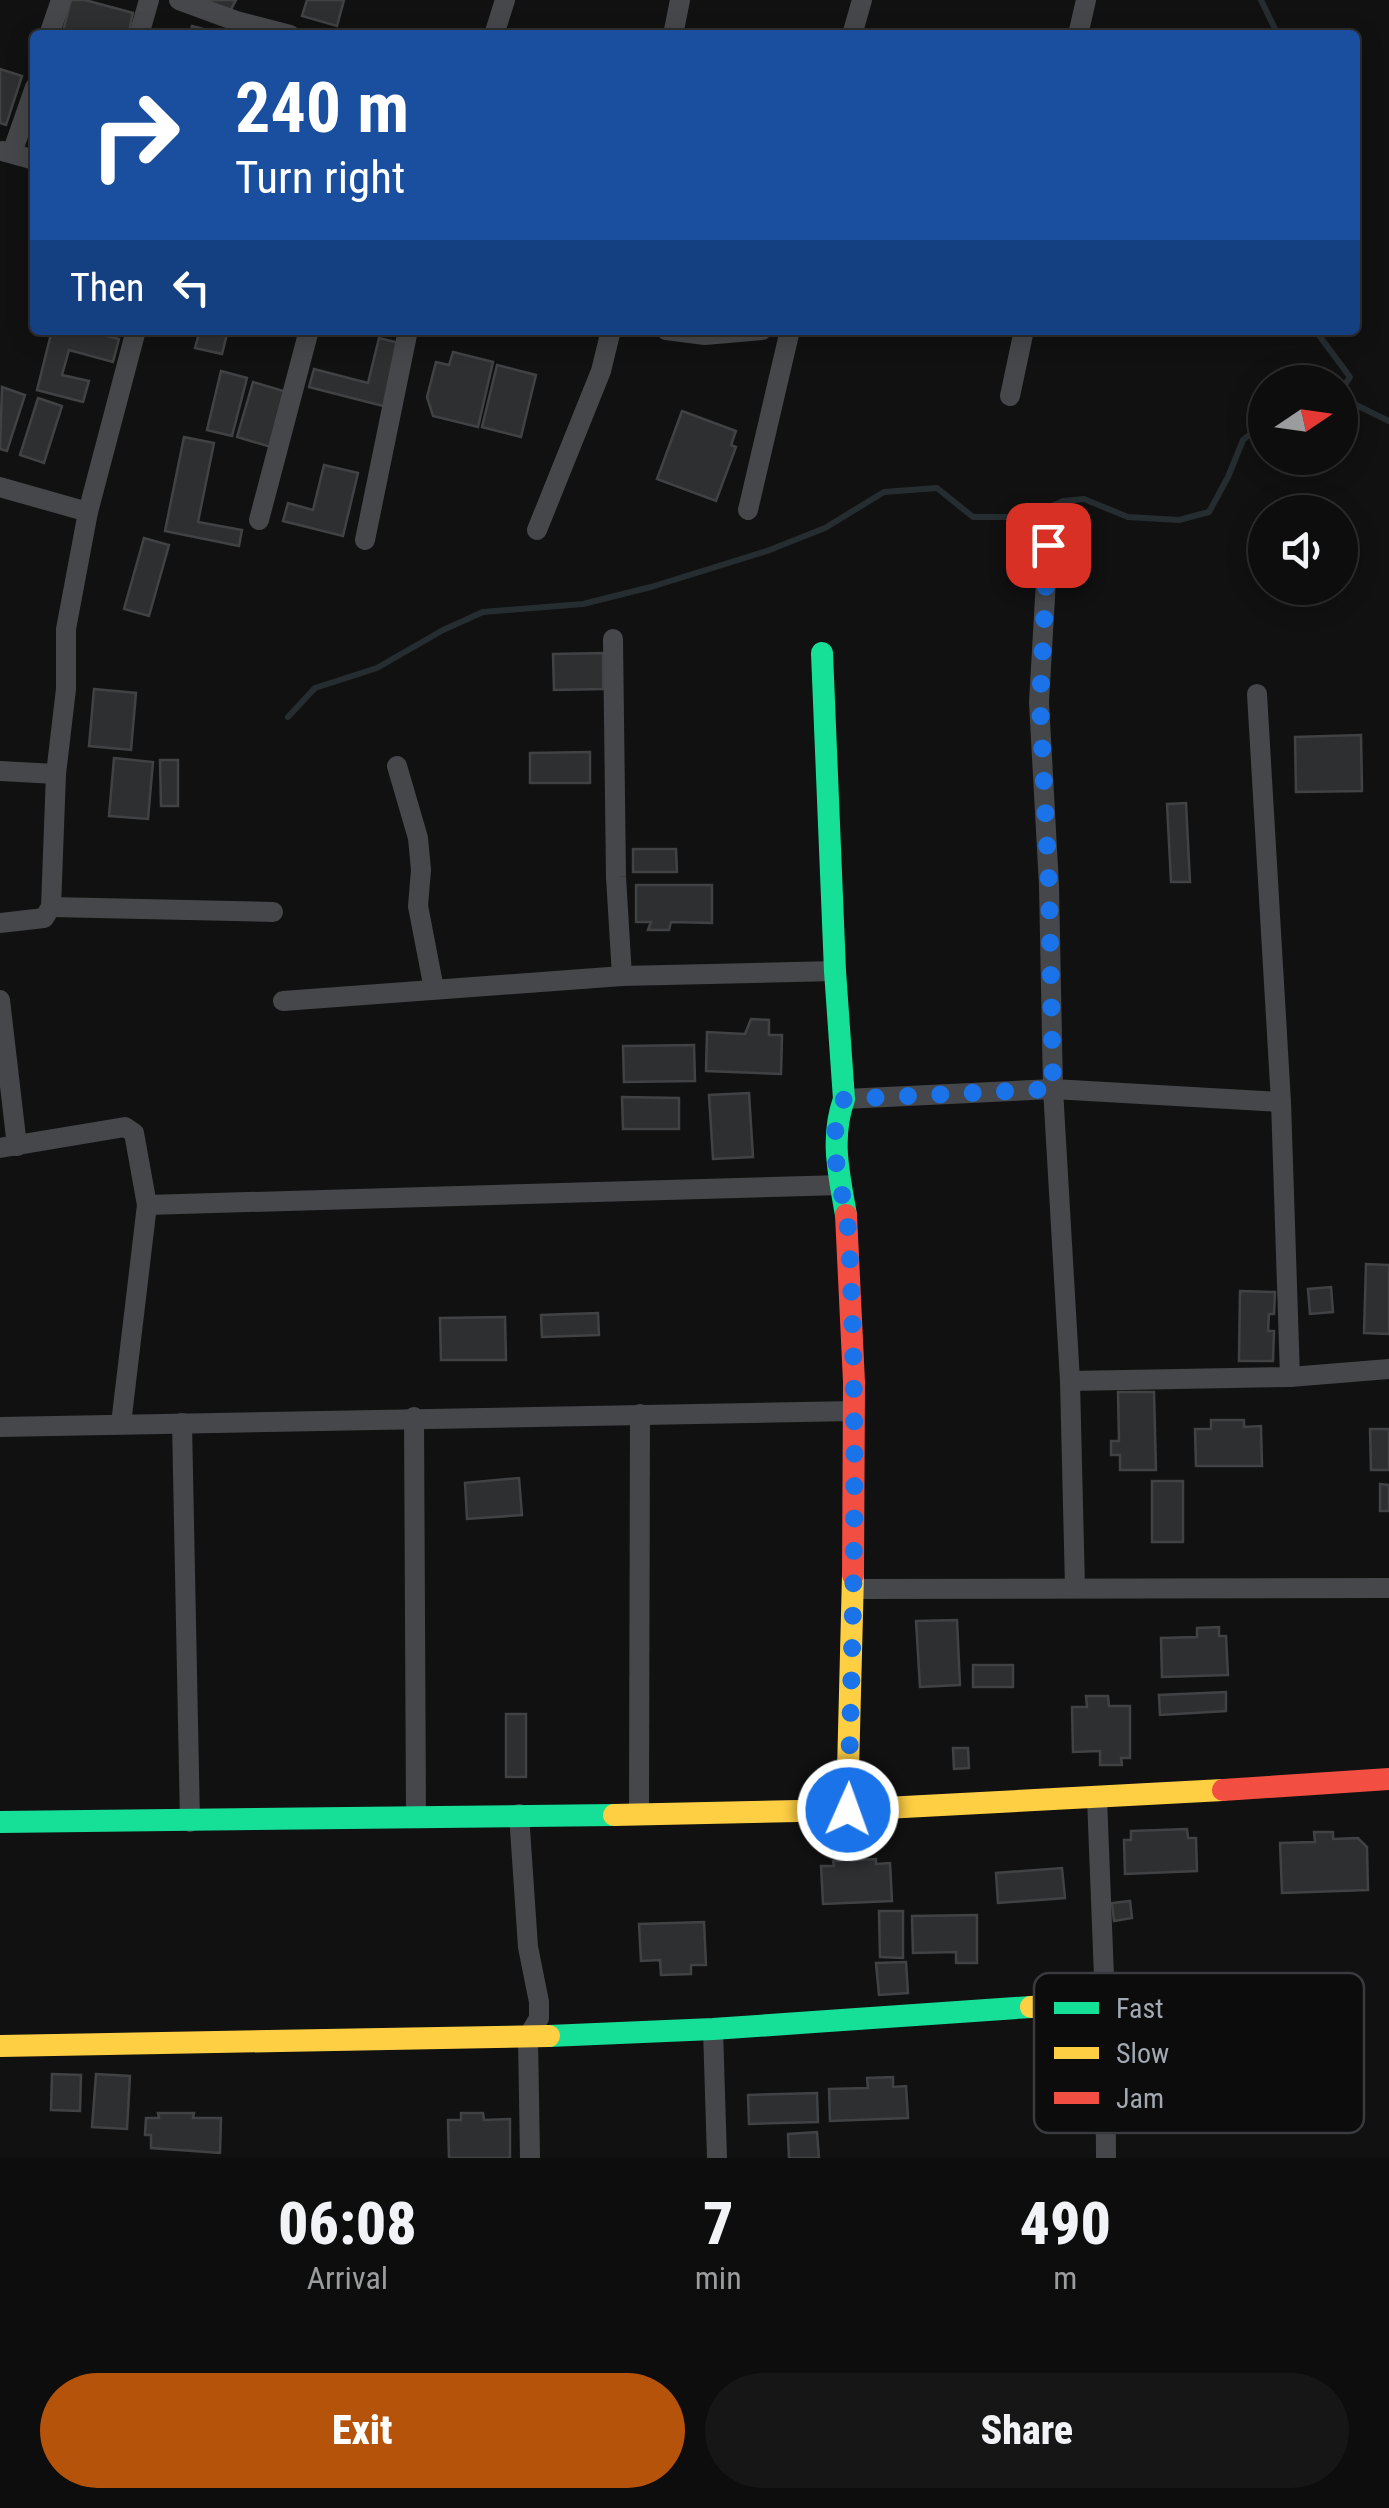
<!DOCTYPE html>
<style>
:root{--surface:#0d0d0d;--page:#161616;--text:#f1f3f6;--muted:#9a9c9d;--line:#2d2d2e;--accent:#b45309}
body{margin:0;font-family:"Roboto Condensed",sans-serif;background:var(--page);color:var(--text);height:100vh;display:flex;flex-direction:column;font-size:38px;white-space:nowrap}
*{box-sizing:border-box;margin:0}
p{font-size:32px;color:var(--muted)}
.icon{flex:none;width:55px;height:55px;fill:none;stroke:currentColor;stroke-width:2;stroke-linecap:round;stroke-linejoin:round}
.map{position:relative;height:2158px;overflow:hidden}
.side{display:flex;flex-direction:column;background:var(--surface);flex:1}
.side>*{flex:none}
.guide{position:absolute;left:30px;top:30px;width:1330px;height:305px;border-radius:10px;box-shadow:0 5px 25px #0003,0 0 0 2px var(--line);background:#1a4fa0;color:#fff;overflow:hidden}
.needle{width:65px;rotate:77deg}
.tools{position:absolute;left:1248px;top:365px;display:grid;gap:20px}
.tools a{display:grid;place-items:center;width:110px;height:110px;border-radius:50%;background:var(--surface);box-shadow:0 5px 25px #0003,0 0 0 2px var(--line);font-size:50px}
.pin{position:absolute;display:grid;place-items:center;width:85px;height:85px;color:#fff;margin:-42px;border-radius:20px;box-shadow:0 5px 15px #0006}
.me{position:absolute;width:110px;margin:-55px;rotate:2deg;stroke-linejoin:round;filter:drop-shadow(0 0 8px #0008)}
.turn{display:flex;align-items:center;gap:35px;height:210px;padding:0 40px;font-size:45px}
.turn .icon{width:130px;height:130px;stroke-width:2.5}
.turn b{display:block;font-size:70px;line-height:85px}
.then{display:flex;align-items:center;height:95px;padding:0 40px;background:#0003;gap:20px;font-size:38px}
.eta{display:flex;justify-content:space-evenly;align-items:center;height:170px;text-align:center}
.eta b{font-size:60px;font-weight:800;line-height:70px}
.action{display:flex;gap:20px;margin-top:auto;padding:20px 40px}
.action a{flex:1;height:115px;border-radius:60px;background:var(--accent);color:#fff;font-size:40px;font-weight:800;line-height:115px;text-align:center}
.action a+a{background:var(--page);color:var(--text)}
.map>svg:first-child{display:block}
</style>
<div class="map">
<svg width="1389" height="2158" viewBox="0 0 1389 2158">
<rect width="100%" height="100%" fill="#111"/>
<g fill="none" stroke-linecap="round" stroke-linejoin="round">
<!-- stream -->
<g stroke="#262d31" stroke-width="6">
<polyline points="1261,0 1278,35"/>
<polyline points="1315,330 1350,377 1340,392"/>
<polyline points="1340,397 1389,421"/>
<polyline points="288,717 315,688 377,668 443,630 483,612 583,604 651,587 767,551 825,528 884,492 937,488 973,517 1027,517 1063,501 1084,499 1128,517 1179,520 1209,512 1228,477 1243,440 1265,422"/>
</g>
</g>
<!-- building -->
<g fill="#2e2f31" stroke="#404244" stroke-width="2.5">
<polygon points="71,0 85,0 133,13 128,35 62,35"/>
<polygon points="201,0 236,0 228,15"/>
<polygon points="307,0 344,0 337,26 302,16"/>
<polygon points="192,26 215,32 214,35 189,35"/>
<polygon points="0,69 22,76 6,125 0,123"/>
<polygon points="52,330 82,330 119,339 113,362 69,350 62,375 89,381 83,402 37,390"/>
<polygon points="200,330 228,330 222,354 195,348"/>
<polygon points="379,338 403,344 387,407 309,387 314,369 368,383"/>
<polygon points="453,352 493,362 478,427 433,416 427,397 436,362 449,365"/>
<polygon points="497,365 536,375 521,437 482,427"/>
<polygon points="221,371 247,378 232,436 207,430"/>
<polygon points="253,382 287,392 271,447 237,437"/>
<polygon points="2,387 25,395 7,451 0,449"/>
<polygon points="38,398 62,406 44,463 20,455"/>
<polygon points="682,411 736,431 731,445 736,447 716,501 657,479"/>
<polygon points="184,437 214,443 198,522 242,530 239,546 165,531"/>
<polygon points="324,465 358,473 343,536 283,521 288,503 313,510"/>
<polygon points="144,538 169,545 149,616 124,609"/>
<polygon points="603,653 603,689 554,690 553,654"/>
<polygon points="94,689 136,693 131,750 89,746"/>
<polygon points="1361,735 1362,791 1296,792 1295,737"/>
<polygon points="590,752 590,783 530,783 530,753"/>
<polygon points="114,758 153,762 148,819 109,816"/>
<polygon points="160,760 178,760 178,806 161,806"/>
<polygon points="1186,803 1190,882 1171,882 1167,804"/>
<polygon points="633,849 676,849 677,872 633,872"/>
<polygon points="636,885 712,885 712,923 671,922 669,930 648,930 651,922 636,922"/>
<polygon points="751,1019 769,1020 769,1035 782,1035 781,1074 706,1071 707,1032 745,1034"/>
<polygon points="694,1045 695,1081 624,1082 623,1046"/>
<polygon points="749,1093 753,1157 713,1159 709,1095"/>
<polygon points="622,1097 679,1098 679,1129 623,1129"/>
<polygon points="1366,1264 1389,1265 1389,1334 1364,1333"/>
<polygon points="1331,1287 1333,1312 1310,1314 1308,1289"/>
<polygon points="1240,1291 1275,1292 1274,1314 1269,1314 1268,1331 1274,1331 1273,1361 1239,1361"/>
<polygon points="598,1313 599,1335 542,1337 541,1315"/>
<polygon points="505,1317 506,1360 441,1360 440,1318"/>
<polygon points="1118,1392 1154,1392 1156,1470 1120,1470 1120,1455 1111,1455 1111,1441 1119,1441"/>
<polygon points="1211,1420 1244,1420 1244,1427 1261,1426 1262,1466 1196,1466 1195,1429 1211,1429"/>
<polygon points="1370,1429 1389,1429 1389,1470 1371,1470"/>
<polygon points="519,1478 522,1515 467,1519 465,1483"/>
<rect x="1152" y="1481" width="31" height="61"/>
<polygon points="1380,1484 1389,1485 1389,1511 1380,1511"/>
<polygon points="957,1620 960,1685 920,1687 916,1621"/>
<polygon points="1219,1627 1219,1636 1226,1636 1228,1675 1162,1677 1161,1638 1197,1637 1197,1628"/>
<rect x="973" y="1665" width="40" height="22"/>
<polygon points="1226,1692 1226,1711 1160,1715 1159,1695"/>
<polygon points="1086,1696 1108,1696 1109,1706 1130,1706 1130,1758 1121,1758 1122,1765 1100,1765 1100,1751 1073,1752 1072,1707 1087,1707"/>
<rect x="506" y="1714" width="20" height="63"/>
<polygon points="953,1748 968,1748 969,1768 954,1769"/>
<polygon points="1187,1829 1188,1838 1196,1838 1197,1871 1125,1874 1124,1840 1131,1840 1131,1831"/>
<polygon points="1314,1832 1333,1832 1333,1839 1358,1838 1367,1847 1368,1890 1282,1893 1280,1843 1315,1842"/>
<polygon points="876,1859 876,1864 890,1863 892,1901 823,1904 821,1866 834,1866 833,1861"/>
<polygon points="1062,1868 1065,1898 998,1903 996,1873"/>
<polygon points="1130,1901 1132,1918 1114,1921 1112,1903"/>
<polygon points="879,1911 903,1911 903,1958 880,1957"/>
<polygon points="977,1915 977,1963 956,1963 956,1952 913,1953 912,1916"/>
<polygon points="704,1922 706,1965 691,1965 691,1974 661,1975 660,1960 641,1961 639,1924"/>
<polygon points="906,1962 908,1993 879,1995 876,1963"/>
<polygon points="52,2074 81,2075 80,2111 51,2110"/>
<polygon points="96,2074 130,2076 127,2129 92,2127"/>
<polygon points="893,2077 893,2087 906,2086 908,2118 830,2121 829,2089 868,2088 867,2078"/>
<polygon points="817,2093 818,2122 749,2124 748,2095"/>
<polygon points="158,2113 194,2113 193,2118 221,2118 220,2153 151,2148 151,2135 145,2135 146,2118 159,2118"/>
<polygon points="461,2113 483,2113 484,2120 510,2119 510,2158 449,2158 448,2120 461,2120"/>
<polygon points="817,2132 819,2158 789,2158 788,2134"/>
</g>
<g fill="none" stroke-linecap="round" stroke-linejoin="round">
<!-- street -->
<g stroke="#46474a" stroke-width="20">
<polyline points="179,0 236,21 290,35"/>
<polyline points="49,35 61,0"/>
<polyline points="139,35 149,0"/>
<polyline points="494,35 505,0"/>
<polyline points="673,35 680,0"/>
<polyline points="852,35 862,0"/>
<polyline points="1078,35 1086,0"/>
<polyline points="2,151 35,160"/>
<polyline points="12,153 35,87"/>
<polyline points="666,330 705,335 762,330"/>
<polyline points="1010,396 1024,330"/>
<polyline points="0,487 88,512"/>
<polyline points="748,510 790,330"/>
<polyline points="259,520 309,330"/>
<polyline points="537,530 601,371 611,330"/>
<polyline points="365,540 408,330"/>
<polyline points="1048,545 1039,702 1049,886 1053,1089 1070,1381 1075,1588"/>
<polyline points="613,639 616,877 622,976"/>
<polyline points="1257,694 1281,1102 1290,1377"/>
<polyline points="397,766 418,838 421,870 418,906 434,989"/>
<polyline points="0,771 56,774"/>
<polyline points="51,907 273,912"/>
<polyline points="0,923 44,918 51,907 56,774 66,689 66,629 88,512 136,330"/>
<polyline points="0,1000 17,1146"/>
<polyline points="283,1001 622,976 835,971"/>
<polyline points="844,1099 1053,1089 1281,1102"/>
<polyline points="0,1148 125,1127 134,1133 147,1205 121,1424"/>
<polyline points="147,1205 842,1185"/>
<polyline points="1070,1381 1290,1377 1389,1369"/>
<polyline points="414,1417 416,1815"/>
<polyline points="182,1423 190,1822"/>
<polyline points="0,1427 854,1411"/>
<polyline points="854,1589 1389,1588"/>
<polyline points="1097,1798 1105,2002 1106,2158"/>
<polyline points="519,1814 528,1947 539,2002 539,2018 528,2037 530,2158"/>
<polyline points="639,1815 640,1414"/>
<polyline points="713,2029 717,2158"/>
</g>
<!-- fast -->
<g stroke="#16e098" stroke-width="22">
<path d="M822 653 835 971 844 1099C830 1139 839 1174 846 1215"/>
<polyline points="0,1822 614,1815"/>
<polyline points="549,2036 713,2029 1031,2007"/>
</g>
<!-- slow -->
<g stroke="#ffcf43" stroke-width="22">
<polyline points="847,1810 853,1575"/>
<polyline points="614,1815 847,1810 1223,1790"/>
<polyline points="1031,2007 1257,1991"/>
<polyline points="0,2046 549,2036"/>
</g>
<!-- jam -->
<g stroke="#f24e42" stroke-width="22">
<polyline points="846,1215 854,1382 853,1575"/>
<polyline points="1223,1790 1389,1779"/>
</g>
</g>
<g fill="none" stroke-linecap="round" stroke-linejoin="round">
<!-- route -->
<path stroke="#1a73e8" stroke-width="18" stroke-dasharray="0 32.4" d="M848 1810C853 1620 859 1430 849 1240 846 1189 822 1148 844 1099L1053 1089 1049 886 1040 702 1048 545"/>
</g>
<!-- legend -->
<rect x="1034" y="1973" width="330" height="160" rx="15" fill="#0c0c0d" stroke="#393b3f" stroke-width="2.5"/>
<rect x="1054" y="2002" width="45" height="12" fill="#16e098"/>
<rect x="1054" y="2047" width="45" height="12" fill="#ffcf43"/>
<rect x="1054" y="2092" width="45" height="12" fill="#f24e42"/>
<g font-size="28" fill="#a2a9b2">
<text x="1116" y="2018">Fast</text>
<text x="1116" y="2063">Slow</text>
<text x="1116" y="2108">Jam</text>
</g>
</svg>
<div class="tools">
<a><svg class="needle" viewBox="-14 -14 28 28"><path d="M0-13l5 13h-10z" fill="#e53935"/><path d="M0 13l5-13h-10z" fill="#9a9c9d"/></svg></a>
<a><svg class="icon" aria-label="sound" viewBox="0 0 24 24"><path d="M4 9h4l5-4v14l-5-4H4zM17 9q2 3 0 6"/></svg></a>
</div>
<div class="pin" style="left:1048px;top:545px;background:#d93025"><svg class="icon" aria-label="arrive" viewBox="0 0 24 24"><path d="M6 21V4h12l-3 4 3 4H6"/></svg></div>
<svg class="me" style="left:848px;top:1810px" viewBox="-20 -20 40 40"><circle r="17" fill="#1a73e8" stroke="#fff" stroke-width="3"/><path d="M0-11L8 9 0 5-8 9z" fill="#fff"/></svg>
<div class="guide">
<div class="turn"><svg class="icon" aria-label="right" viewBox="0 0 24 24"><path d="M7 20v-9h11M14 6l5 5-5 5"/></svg><div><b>240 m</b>Turn right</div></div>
<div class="then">Then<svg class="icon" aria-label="left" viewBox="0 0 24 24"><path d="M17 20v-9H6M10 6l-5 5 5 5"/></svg></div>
</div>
</div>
<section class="side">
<div class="eta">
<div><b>06:08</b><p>Arrival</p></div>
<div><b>7</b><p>min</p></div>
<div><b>490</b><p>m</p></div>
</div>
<div class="action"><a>Exit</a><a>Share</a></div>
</section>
